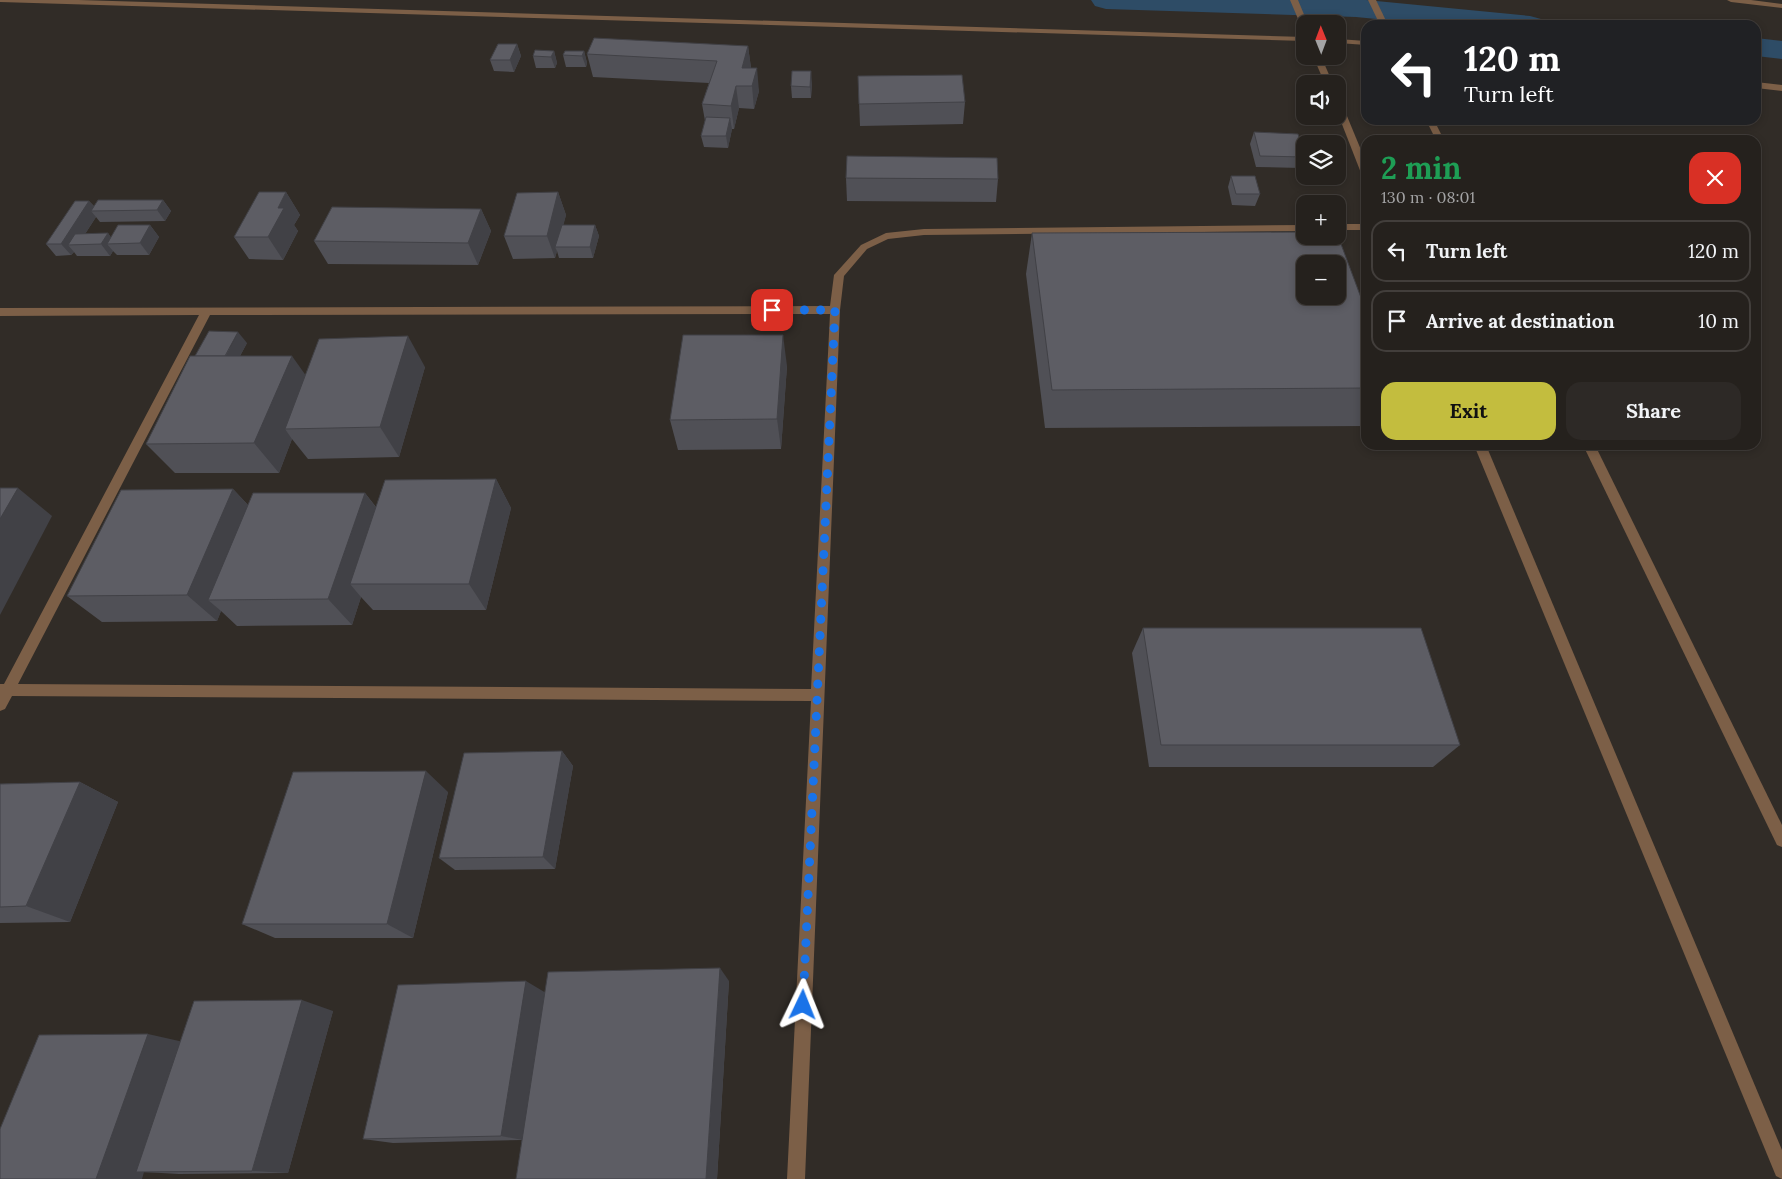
<!DOCTYPE html>
<meta charset="utf-8">
<style>
:root{--surface:#25211d;--page:#2d2926;--text:#f1f3f6;--muted:#a3a3a4;--line:#423e3b;--accent:#c3bd3e}
body{margin:0;font-family:Lora,serif;background:var(--page);color:var(--text);height:100vh;display:flex;flex-direction:column;font-size:19px;white-space:nowrap}
*{box-sizing:border-box;margin:0}
p{font-size:16px;color:var(--muted)}
.icon{flex:none;width:28px;height:28px;fill:none;stroke:currentColor;stroke-width:2;stroke-linecap:round;stroke-linejoin:round}
.map{position:relative;flex:1;overflow:hidden}
.sheet{position:absolute;left:1361px;top:135px;width:400px;height:315px;display:flex;flex-direction:column;background:var(--surface);border-radius:15px;box-shadow:0 2px 8px #0003,0 0 0 1px var(--line)}
.sheet>*{flex:none}
.banner{position:absolute;left:1361px;top:20px;width:400px;height:105px;border-radius:15px;box-shadow:0 2px 8px #0003,0 0 0 1px var(--line);background:#202124;color:#fff;overflow:hidden}
.needle{width:32px;rotate:359deg}
.controls{position:absolute;left:1296px;top:15px;display:grid;gap:10px}
.controls a{display:grid;place-items:center;width:50px;height:50px;border-radius:10px;background:var(--surface);box-shadow:0 2px 8px #0003,0 0 0 1px var(--line);font-size:25px}
.pin{position:absolute;display:grid;place-items:center;width:42px;height:42px;color:#fff;margin:-21px;border-radius:10px;box-shadow:0 2px 8px #0006}
.me{position:absolute;width:55px;margin:-28px;rotate:2deg;stroke-linejoin:round;filter:drop-shadow(0 0 4px #0008)}
.turn{display:flex;align-items:center;gap:18px;height:105px;padding:0 20px;font-size:22px}
.turn .icon{width:65px;height:65px;stroke-width:2.5}
.turn b{display:block;font-size:35px;line-height:42px}
.round{display:grid;place-items:center;flex:none;width:52px;height:52px;border-radius:15px;background:var(--page)}
.head{display:flex;align-items:center;justify-content:space-between;height:85px;padding:0 20px}
h1{font-size:30px;font-weight:700;line-height:38px;color:#1e9e55}
.primary-button{display:flex;gap:10px;margin-top:auto;padding:10px 20px}
.primary-button a{flex:1;height:58px;border-radius:15px;background:var(--accent);color:#111;font-size:20px;font-weight:700;line-height:58px;text-align:center}
.primary-button a+a{background:var(--page);color:var(--text)}
ul{padding:0;list-style:none}
li{display:flex;align-items:center;gap:15px;height:62px;margin:0 10px 8px;padding:0 10px;border:2px solid var(--line);border-radius:15px}
li div{flex:1}
li b{display:block;font-size:19px}
li em{font-style:normal}
.map>svg:first-child{display:block}
</style>
<div class="map">
<svg width="1782" height="1179" viewBox="0 0 1782 1179">
<rect width="100%" height="100%" fill="#312c27"/>
<g fill="none" stroke-linecap="round" stroke-linejoin="round">
<!-- canal -->
<g fill="#2e4c66" fill-rule="evenodd">
<polygon points="1091,0 1366,0 1530,16 1541,19 1545,25 1437,25 1356,17 1106,9 1095,6"/>
<polygon points="1756,38 1782,41 1782,59 1756,56"/>
</g>
<!-- minor -->
<g fill="#7c5f47" fill-rule="evenodd">
<polygon points="0,0 79,0 1305,37 1305,41 0,2"/>
<polygon points="1290,0 1298,0 1308,24 1305,24 1305,28 1301,26"/>
<polygon points="1368,0 1376,0 1388,25 1380,25"/>
<polygon points="1727,0 1751,0 1782,4 1782,8 1731,2"/>
<polygon points="1338,39 1366,41 1366,45 1338,43"/>
<polygon points="1313,56 1321,56 1333,84 1325,84"/>
<polygon points="1756,82 1782,85 1782,91 1756,88"/>
<polygon points="1338,101 1342,104 1366,162 1366,176 1361,173 1338,114"/>
<polygon points="1426,120 1434,120 1444,140 1436,140"/>
<rect x="1338" y="224" width="28" height="6"/>
<path d="M1305 225V231L924 235 888 239 867 249 844 276 840 310 805 1179H787L811 701 12 696 5 709 0 711V684H4L199 315 0 316V308L830 306 834 275 861 245 886 233 924 229ZM830 314 811 689 18 684 210 315Z"/>
<polygon points="1474,445 1486,445 1782,1150 1782,1179 1776,1176"/>
<polygon points="1583,445 1595,445 1782,825 1782,847 1777,845"/>
</g>
</g>
<!-- wall -->
<g fill="#505056">
<polygon points="517,44 521,56 514,72 494,71 490,60"/>
<polygon points="748,46 751,68 759,91 754,109 739,108 734,129 732,129 728,148 704,147 701,136 705,121 702,104 709,83 593,77 587,54"/>
<polygon points="554,51 557,63 555,68 536,68 533,56"/>
<polygon points="584,51 587,63 586,67 566,67 563,55"/>
<polygon points="858,76 965,102 963,124 860,126"/>
<polygon points="812,83 811,98 792,98 791,86"/>
<polygon points="1254,132 1305,156 1301,168 1256,167 1250,144"/>
<polygon points="1231,176 1260,194 1255,206 1232,205 1228,187"/>
<polygon points="846,178 998,179 996,202 847,201"/>
<polygon points="286,192 300,215 294,225 298,231 283,260 249,259 234,237"/>
<polygon points="558,192 566,215 563,225 595,225 599,236 593,258 559,258 557,251 555,258 513,259 504,236"/>
<polygon points="163,200 171,211 165,221 100,222 96,217 85,234 108,233 111,238 150,225 159,237 149,255 117,255 113,251 110,256 77,256 74,252 71,255 56,256 46,244 89,201 94,206"/>
<polygon points="481,209 491,231 478,265 328,264 314,241"/>
<polygon points="1032,233 1366,311 1366,426 1045,428 1026,274"/>
<polygon points="247,343 240,356 305,375 425,367 399,457 308,459 292,439 279,473 175,473 146,444 195,356"/>
<polygon points="787,366 781,449 678,450 670,420"/>
<polygon points="496,479 511,508 486,610 373,610 361,597 352,625 237,626 221,611 217,621 102,622 67,596 233,489 248,505 365,493 376,507"/>
<polygon points="1143,628 1460,745 1433,767 1149,767 1132,653"/>
<polygon points="562,751 573,766 555,869 455,870 439,858"/>
<polygon points="80,782 118,802 70,922 0,923 0,784"/>
<polygon points="448,792 413,938 275,938 242,924"/>
<polygon points="729,981 717,1179 516,1179 522,1140 393,1143 363,1139 544,992"/>
<polygon points="333,1011 288,1173 179,1174 144,1172 0,1179 181,1041"/>
</g>
<!-- shaded-wall -->
<g fill="#414146">
<polygon points="517,44 521,56 514,72 510,60"/>
<polygon points="748,46 751,68 742,68"/>
<polygon points="554,51 557,63 555,68 551,57"/>
<polygon points="584,51 587,63 586,67 582,56"/>
<polygon points="757,68 759,91 754,109 752,86"/>
<polygon points="811,71 812,83 811,98 810,87"/>
<polygon points="736,86 739,108 734,129 731,106"/>
<polygon points="730,118 732,129 728,148 726,136"/>
<polygon points="286,192 300,215 294,225 298,231 283,260 268,237 278,208"/>
<polygon points="558,192 566,215 558,247 555,247 557,251 555,258 547,236"/>
<polygon points="163,200 171,211 165,221 157,210"/>
<polygon points="89,201 97,210 91,211 96,217 78,245 68,245 74,252 71,255 61,244"/>
<polygon points="481,209 491,231 478,265 468,243"/>
<polygon points="150,225 159,237 149,255 140,243"/>
<polygon points="595,225 599,236 593,258 590,247"/>
<polygon points="108,233 116,244 107,244 113,251 110,256 101,244"/>
<polygon points="238,332 247,343 228,378 220,367"/>
<polygon points="783,335 787,366 781,449 777,419"/>
<polygon points="408,336 425,367 399,457 380,427"/>
<polygon points="292,356 314,387 285,429 292,439 279,473 254,443"/>
<polygon points="496,479 511,508 486,610 469,584"/>
<polygon points="18,488 52,516 0,615 0,519"/>
<polygon points="233,489 259,517 208,600 221,611 217,621 187,595"/>
<polygon points="365,493 386,521 350,584 361,597 352,625 328,599"/>
<polygon points="562,751 573,766 555,869 543,857"/>
<polygon points="426,771 448,792 413,938 387,924"/>
<polygon points="80,782 118,802 70,922 26,906"/>
<polygon points="720,968 729,981 717,1179 706,1179"/>
<polygon points="526,981 546,993 523,1140 501,1136"/>
<polygon points="302,1000 333,1011 288,1173 252,1171"/>
<polygon points="148,1034 188,1043 136,1172 144,1172 142,1179 96,1179"/>
</g>
<!-- building -->
<g fill="#5d5d64" stroke="#414146" fill-rule="evenodd">
<polygon points="594,38 748,46 742,68 757,68 752,86 736,86 731,106 702,104 717,61 587,54"/>
<polygon points="498,44 517,44 510,60 490,60"/>
<polygon points="535,50 554,51 551,57 533,56"/>
<polygon points="565,51 584,51 582,56 563,55"/>
<polygon points="792,71 811,71 810,87 791,86"/>
<polygon points="962,75 965,102 859,104 858,76"/>
<polygon points="706,117 730,118 726,136 701,136"/>
<polygon points="1254,132 1298,134 1305,157 1260,156"/>
<polygon points="847,156 997,158 998,179 846,178"/>
<polygon points="1231,176 1255,176 1260,194 1236,194"/>
<polygon points="259,192 286,192 278,208 284,208 268,237 234,237"/>
<polygon points="558,192 547,236 504,236 517,193"/>
<polygon points="98,200 163,200 157,210 91,211"/>
<polygon points="75,201 89,201 61,244 46,244"/>
<polygon points="332,207 481,209 468,243 314,241"/>
<polygon points="118,225 150,225 140,243 107,244"/>
<polygon points="562,225 595,225 590,247 555,247"/>
<path d="M1305 232V236H1338L1366 311V388L1052 390 1032 233ZM1305 264H1338V296H1305Z"/>
<polygon points="108,233 101,244 68,245 75,234"/>
<polygon points="209,331 238,332 225,356 195,356"/>
<polygon points="683,335 783,335 777,419 670,420"/>
<polygon points="408,336 380,427 285,429 319,339"/>
<polygon points="190,356 292,356 254,443 146,444"/>
<polygon points="496,479 469,584 350,584 385,480"/>
<polygon points="0,488 18,488 0,519"/>
<polygon points="233,489 187,595 67,596 121,490"/>
<polygon points="253,493 365,493 328,599 208,600"/>
<polygon points="1143,628 1421,628 1460,745 1161,745"/>
<polygon points="562,751 543,857 439,858 464,753"/>
<polygon points="426,771 387,924 242,924 293,772"/>
<polygon points="80,782 26,906 0,907 0,784"/>
<polygon points="720,968 706,1179 516,1179 548,972"/>
<polygon points="526,981 501,1136 363,1139 398,985"/>
<polygon points="302,1000 252,1171 136,1172 194,1001"/>
<polygon points="148,1034 96,1179 0,1179 0,1129 39,1035"/>
</g>
<g fill="none" stroke-linecap="round" stroke-linejoin="round">
<!-- route -->
<polyline stroke="#1a73e8" stroke-width="9" stroke-dasharray="0 16.2" points="772,310 835,310 803,1005"/>
</g>
</svg>
<div class="controls">
<a><svg class="needle" viewBox="-14 -14 28 28"><path d="M0-13l5 13h-10z" fill="#e53935"/><path d="M0 13l5-13h-10z" fill="#a3a3a4"/></svg></a>
<a><svg class="icon" aria-label="sound" viewBox="0 0 24 24"><path d="M4 9h4l5-4v14l-5-4H4zM17 9q2 3 0 6"/></svg></a>
<a><svg class="icon" aria-label="layers" viewBox="0 0 24 24"><path d="M12 4l9 5-9 5-9-5zM3 14l9 5 9-5"/></svg></a>
<a>+</a>
<a>−</a>
</div>
<div class="pin" style="left:772px;top:310px;background:#d93025"><svg class="icon" aria-label="arrive" viewBox="0 0 24 24"><path d="M6 21V4h12l-3 4 3 4H6"/></svg></div>
<svg class="me" style="left:803px;top:1005px" viewBox="-20 -20 40 40"><path d="M0-17L14 15 0 8-14 15z" fill="#1a73e8" stroke="#fff" stroke-width="4"/></svg>
<div class="banner">
<div class="turn"><svg class="icon" aria-label="left" viewBox="0 0 24 24"><path d="M17 20v-9H6M10 6l-5 5 5 5"/></svg><div><b>120 m</b>Turn left</div></div>
</div>
<section class="sheet">
<div class="head"><div><h1>2 min</h1><p>130 m · 08:01</p></div><a class="round" style="background:#d93025;color:#fff"><svg class="icon" aria-label="close" viewBox="0 0 24 24"><path d="M6 6l12 12M18 6L6 18"/></svg></a></div>
<ul>
<li><svg class="icon" aria-label="left" viewBox="0 0 24 24"><path d="M17 20v-9H6M10 6l-5 5 5 5"/></svg><div><b>Turn left</b></div><em>120 m</em></li>
<li><svg class="icon" aria-label="arrive" viewBox="0 0 24 24"><path d="M6 21V4h12l-3 4 3 4H6"/></svg><div><b>Arrive at destination</b></div><em>10 m</em></li>
</ul>
<div class="primary-button"><a>Exit</a><a>Share</a></div>
</section>
</div>
